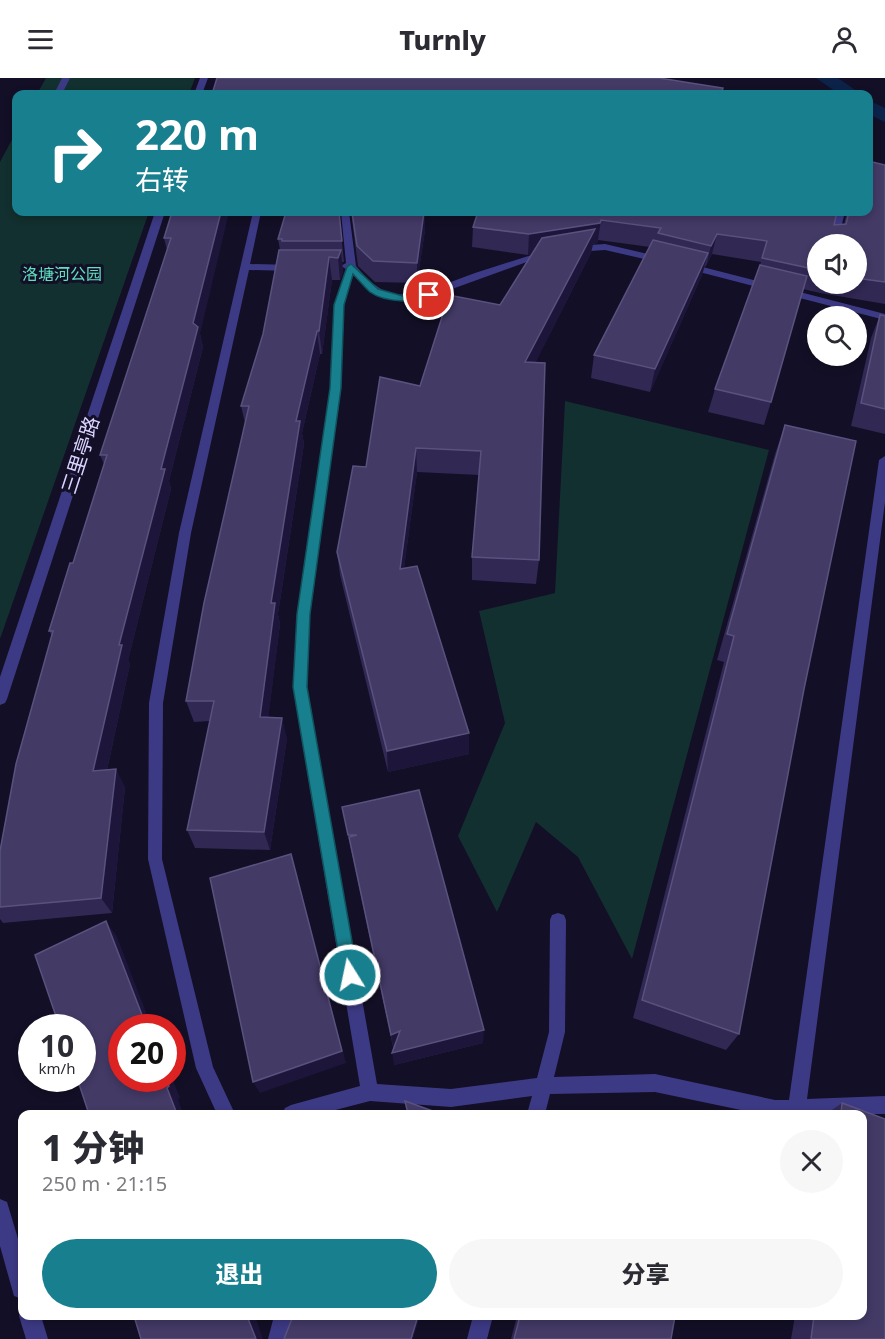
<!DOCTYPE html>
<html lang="zh">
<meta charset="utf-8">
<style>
:root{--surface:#fff;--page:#f7f7f7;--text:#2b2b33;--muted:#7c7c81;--accent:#187f8f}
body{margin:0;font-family:"Noto Sans","Noto Sans SC",sans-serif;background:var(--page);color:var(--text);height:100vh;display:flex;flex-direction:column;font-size:22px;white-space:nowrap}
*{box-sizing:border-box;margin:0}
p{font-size:20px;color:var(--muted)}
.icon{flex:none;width:33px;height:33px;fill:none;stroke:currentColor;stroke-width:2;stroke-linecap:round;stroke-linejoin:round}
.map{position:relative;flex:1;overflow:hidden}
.sheet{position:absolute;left:18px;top:1032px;width:849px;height:210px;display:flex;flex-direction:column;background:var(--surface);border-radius:12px;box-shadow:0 3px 9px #0003}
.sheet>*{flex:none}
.hud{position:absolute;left:12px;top:12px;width:861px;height:126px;border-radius:12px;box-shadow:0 3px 9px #0003;background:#187f8f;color:#fff;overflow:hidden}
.fabs{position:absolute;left:807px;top:156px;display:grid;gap:12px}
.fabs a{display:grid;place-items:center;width:60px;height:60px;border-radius:50%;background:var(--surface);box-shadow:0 3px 9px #0003;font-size:30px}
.speed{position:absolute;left:18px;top:936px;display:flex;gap:12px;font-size:30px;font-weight:700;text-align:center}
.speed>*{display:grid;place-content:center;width:78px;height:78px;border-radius:50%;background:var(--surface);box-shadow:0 3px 9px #0003;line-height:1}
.speed small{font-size:15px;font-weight:400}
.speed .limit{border:9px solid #d22;background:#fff;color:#111}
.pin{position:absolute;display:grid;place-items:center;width:51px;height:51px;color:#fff;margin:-26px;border:3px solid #fff;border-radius:50%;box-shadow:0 2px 6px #0007}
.me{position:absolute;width:66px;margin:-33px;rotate:350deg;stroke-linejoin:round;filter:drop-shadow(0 0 4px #0008)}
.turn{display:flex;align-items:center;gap:21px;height:126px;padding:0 24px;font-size:27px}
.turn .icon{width:78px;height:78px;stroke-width:2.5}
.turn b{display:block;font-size:42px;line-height:51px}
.round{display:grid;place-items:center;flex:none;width:63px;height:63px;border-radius:32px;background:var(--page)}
.head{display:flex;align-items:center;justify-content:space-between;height:102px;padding:0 24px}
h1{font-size:36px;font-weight:800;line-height:45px}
.button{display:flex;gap:12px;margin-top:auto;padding:12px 24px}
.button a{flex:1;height:69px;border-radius:36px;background:var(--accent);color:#fff;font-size:24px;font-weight:800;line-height:69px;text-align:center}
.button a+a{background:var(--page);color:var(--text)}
header{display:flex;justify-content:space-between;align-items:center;height:78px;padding:0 24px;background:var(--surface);font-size:27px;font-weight:800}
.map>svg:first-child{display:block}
</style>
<header><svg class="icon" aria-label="menu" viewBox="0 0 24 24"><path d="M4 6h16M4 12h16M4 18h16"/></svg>Turnly<svg class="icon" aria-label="person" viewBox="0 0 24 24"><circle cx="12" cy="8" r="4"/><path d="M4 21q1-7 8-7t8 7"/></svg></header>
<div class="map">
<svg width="885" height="1261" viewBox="0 0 885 1261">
<rect width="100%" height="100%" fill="#130f26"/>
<!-- green -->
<g fill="#12302f">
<polygon points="46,0 195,0 189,16 37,16"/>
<polygon points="16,54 16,134 149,134 0,561 0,84"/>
<polygon points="565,323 769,372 632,881 578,779 536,744 497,834 458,758 505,645 479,533 555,515"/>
</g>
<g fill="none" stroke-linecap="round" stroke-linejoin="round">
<!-- canal -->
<g fill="#0c2248" fill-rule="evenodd">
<polygon points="816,0 838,0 861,16 839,16"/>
<polygon points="868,22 885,30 885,44 868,36"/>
</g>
<!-- service -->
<g fill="#3d3a85" fill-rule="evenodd">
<polygon points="253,134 261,134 250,186 293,187 298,190 293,193 249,192 191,455 163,625 162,781 213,989 235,1036 217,1036 196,990 148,781 149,625 179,455"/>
<path d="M341 134H349L356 188 369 203 384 213 396 217 424 214 475 195 541 174 549 176 430 219C398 226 375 221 353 197L344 227 341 310 310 536 307 609 377 1006 451 1011 537 1000 549 954 550 842 552 837 558 835 564 837 566 842 565 954 554 999 655 996 775 1022H789L879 382 885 378V424L807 1021 885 1018V1036H760L655 1014 550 1016 545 1036H527L532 1018 451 1029 370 1023 320 1036H282L285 1030 291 1027 360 1008 293 609 298 536 331 310 334 227 346 191 341 188 346 185Z"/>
<polygon points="837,134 845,134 837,166 829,166"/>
<polygon points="605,166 665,180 667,182 662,185 605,172 575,174 571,171 575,168"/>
<polygon points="687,185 885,236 885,242 684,190 684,186"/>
<polygon points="274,1238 294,1238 288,1261 268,1261"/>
<polygon points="473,1238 493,1238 487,1261 467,1261"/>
</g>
<!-- minor -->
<g fill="#3d3a85" fill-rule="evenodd">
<polygon points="62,0 70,0 62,16 54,16"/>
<polygon points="200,0 208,0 202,16 194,16"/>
<polygon points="155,134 165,134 7,621 5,625 0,627 0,599"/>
<polygon points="0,1121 7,1124 22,1174 22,1221 14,1218 0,1168"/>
<polygon points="22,1230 22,1238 41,1238 48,1261 26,1261 19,1238"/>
</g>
</g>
<!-- wall -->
<g fill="#312854" fill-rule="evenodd">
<path d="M885 87V226L820 215 803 211 771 324 764 347 708 334 715 311 761 184 712 176 706 188H705L702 197 650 314 591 300 594 277 650 169 598 162 597 165 593 166 591 175 535 285 539 482 536 506 472 502V479L479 397 417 394 404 490 469 676 388 694 340 497 337 474 366 389 420 308 500 227 532 176 528 177 472 169 473 149 478 134 834 147 844 146 847 134H868ZM818 166H856V206H818Z"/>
<polygon points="172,134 203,269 169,403 171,411 128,582 130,586 107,692 125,709 112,835 3,845 0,841 0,773 52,558 49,553 73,485 104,386 100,377 167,172 164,160"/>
<polygon points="339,134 344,184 342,184 343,194 340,202 332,202 322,276 320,276 302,355 304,366 278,536 280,546 268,640 287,660 270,772 195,770 187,752 210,643 194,644 186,623 245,345 241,328 263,256 280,172 278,161"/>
<polygon points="351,134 425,134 425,152 417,205 375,204 358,188"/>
<polygon points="880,237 885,238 885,356 851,348 871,260"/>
<polygon points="785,347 804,611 739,956 726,972 633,940 724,584 717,582 775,376"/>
<polygon points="342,729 483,965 394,987 395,969 393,969"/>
<polygon points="842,1025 885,1041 885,1261 791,1261 795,1238 862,1238 862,1036 826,1036"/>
<polygon points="517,1238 675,1238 671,1261 511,1261"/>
</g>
<!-- shaded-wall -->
<g fill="#1d163a">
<polygon points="221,134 229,134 200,256 203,269 169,403 171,411 128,582 130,586 103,710 93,693 119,567 161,391 193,245"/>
<polygon points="424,134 425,134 425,152 417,205 417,185"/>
<polygon points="601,142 598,162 597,165 593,166 591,175 523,309 525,284 587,167 528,177 529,156"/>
<polygon points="717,156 712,176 706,188 711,168"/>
<polygon points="341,172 343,194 340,202 338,180"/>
<polygon points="708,175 702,197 650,314 655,291"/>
<polygon points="329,179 332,202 322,276 319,253"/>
<polygon points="317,253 320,276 302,355 304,366 278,536 280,546 266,659 260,639 271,525 296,343"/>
<polygon points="416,370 417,394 401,514 400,491"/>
<polygon points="282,640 287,660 270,772 264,754"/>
<polygon points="469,655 469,676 388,694 387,673"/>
<polygon points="116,691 125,709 112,835 101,820"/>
<polygon points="296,794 346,985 260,1015 253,1004"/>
<polygon points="106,843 117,859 152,950 147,950"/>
<polygon points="484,952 483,965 394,987 392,975"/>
<polygon points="400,953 402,966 393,969 391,957"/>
<polygon points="166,1000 172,1000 180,1020 178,1021 183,1036 177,1036 167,1010"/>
<polygon points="247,1238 255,1238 263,1261 256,1261"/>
<polygon points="418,1238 420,1238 413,1261 411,1261"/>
</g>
<!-- building -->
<g fill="#433a66" stroke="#5a527e" stroke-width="1.5">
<polygon points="217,0 659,0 723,10 721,16 726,16 212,16"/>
<polygon points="868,83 885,87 885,204 856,200 856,166 818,166 818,192 762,180 767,163 717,156 711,168 658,155 661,150 601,142 600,145 529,156 473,149 478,134 837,134 834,147 846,146 849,134 868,134"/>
<polygon points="172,134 221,134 193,245 198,249 161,391 165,391 119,567 122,567 93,693 116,691 101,820 0,829 0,773 16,686 53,553 49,553 70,485 73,485 107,377 100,377 171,160 164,160"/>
<polygon points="286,134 339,134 342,163 282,163 282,161 278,161"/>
<polygon points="352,134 424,134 417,185 373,183 357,168"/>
<polygon points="595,151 525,284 545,285 539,482 472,479 481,373 416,370 400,491 417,488 469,655 387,673 337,474 353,388 366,389 380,299 420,308 449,217 500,227 542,160"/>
<polygon points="653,162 708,175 655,291 594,277"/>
<polygon points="279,172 341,172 338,180 329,179 319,253 317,253 296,343 300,343 271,525 275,525 260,639 282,640 264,754 187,752 214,623 186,623 204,525 249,328 241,328 263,256"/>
<polygon points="760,187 807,198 771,324 715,311"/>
<polygon points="880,237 885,238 885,331 861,325"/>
<polygon points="785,347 856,363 804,611 739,956 642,922 734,558 727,556"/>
<polygon points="419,712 484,952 392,975 400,953 391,957 349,759 357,757 348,757 342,729"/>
<polygon points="291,776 342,973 253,1004 210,800"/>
<polygon points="106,843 147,950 122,950 122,1000 166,1000 169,1008 167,1010 177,1036 89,1036 77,1000 82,1000 82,950 60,950 35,877"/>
<polygon points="405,1023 441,1036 408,1036"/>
<polygon points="842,1025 885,1041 885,1261 811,1261 814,1238 862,1238 862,1036 841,1036"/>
<polygon points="134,1238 247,1238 256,1261 141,1261"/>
<polygon points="293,1238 418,1238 411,1261 284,1261"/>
<polygon points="520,1238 675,1238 671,1261 514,1261"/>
</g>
<!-- route -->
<path fill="#187f8f" stroke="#10535d" stroke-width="1.5" d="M351 186 378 211 403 218 429 214 434 217C421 227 383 224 370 214 364 209 359 202 353 196L344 227 341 310 310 536 307 609 358 897 356 903 350 905 344 903 342 897 293 609 297 536 330 310 334 227 347 189Z"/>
<g text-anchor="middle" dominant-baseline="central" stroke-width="6" stroke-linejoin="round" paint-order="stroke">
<!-- far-park labels -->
<g font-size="16" fill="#5fe0c0" stroke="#130f26">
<text x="62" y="196">洛塘河公园</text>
</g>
<!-- street labels -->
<g font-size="20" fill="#d9d4ff" stroke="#130f26">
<text transform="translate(80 377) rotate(-72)">三里亭路</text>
</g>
</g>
</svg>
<div class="fabs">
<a><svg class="icon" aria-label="sound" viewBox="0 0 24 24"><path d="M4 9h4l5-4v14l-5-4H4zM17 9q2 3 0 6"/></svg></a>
<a><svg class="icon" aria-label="search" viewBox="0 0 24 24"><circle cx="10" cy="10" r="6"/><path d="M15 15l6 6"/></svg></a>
</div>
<div class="speed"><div>10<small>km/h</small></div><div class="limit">20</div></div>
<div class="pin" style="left:429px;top:217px;background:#d93025"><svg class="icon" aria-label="arrive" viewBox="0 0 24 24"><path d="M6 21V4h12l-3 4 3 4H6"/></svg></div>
<svg class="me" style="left:350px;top:897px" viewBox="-20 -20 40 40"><circle r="17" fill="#187f8f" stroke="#fff" stroke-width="3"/><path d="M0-11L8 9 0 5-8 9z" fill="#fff"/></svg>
<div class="hud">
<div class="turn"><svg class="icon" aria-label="right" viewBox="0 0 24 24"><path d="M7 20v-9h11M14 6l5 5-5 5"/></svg><div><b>220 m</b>右转</div></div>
</div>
<section class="sheet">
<div class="head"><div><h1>1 分钟</h1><p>250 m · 21:15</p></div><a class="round"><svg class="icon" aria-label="close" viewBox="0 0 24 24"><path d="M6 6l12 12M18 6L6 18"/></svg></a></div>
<div class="button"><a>退出</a><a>分享</a></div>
</section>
</div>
